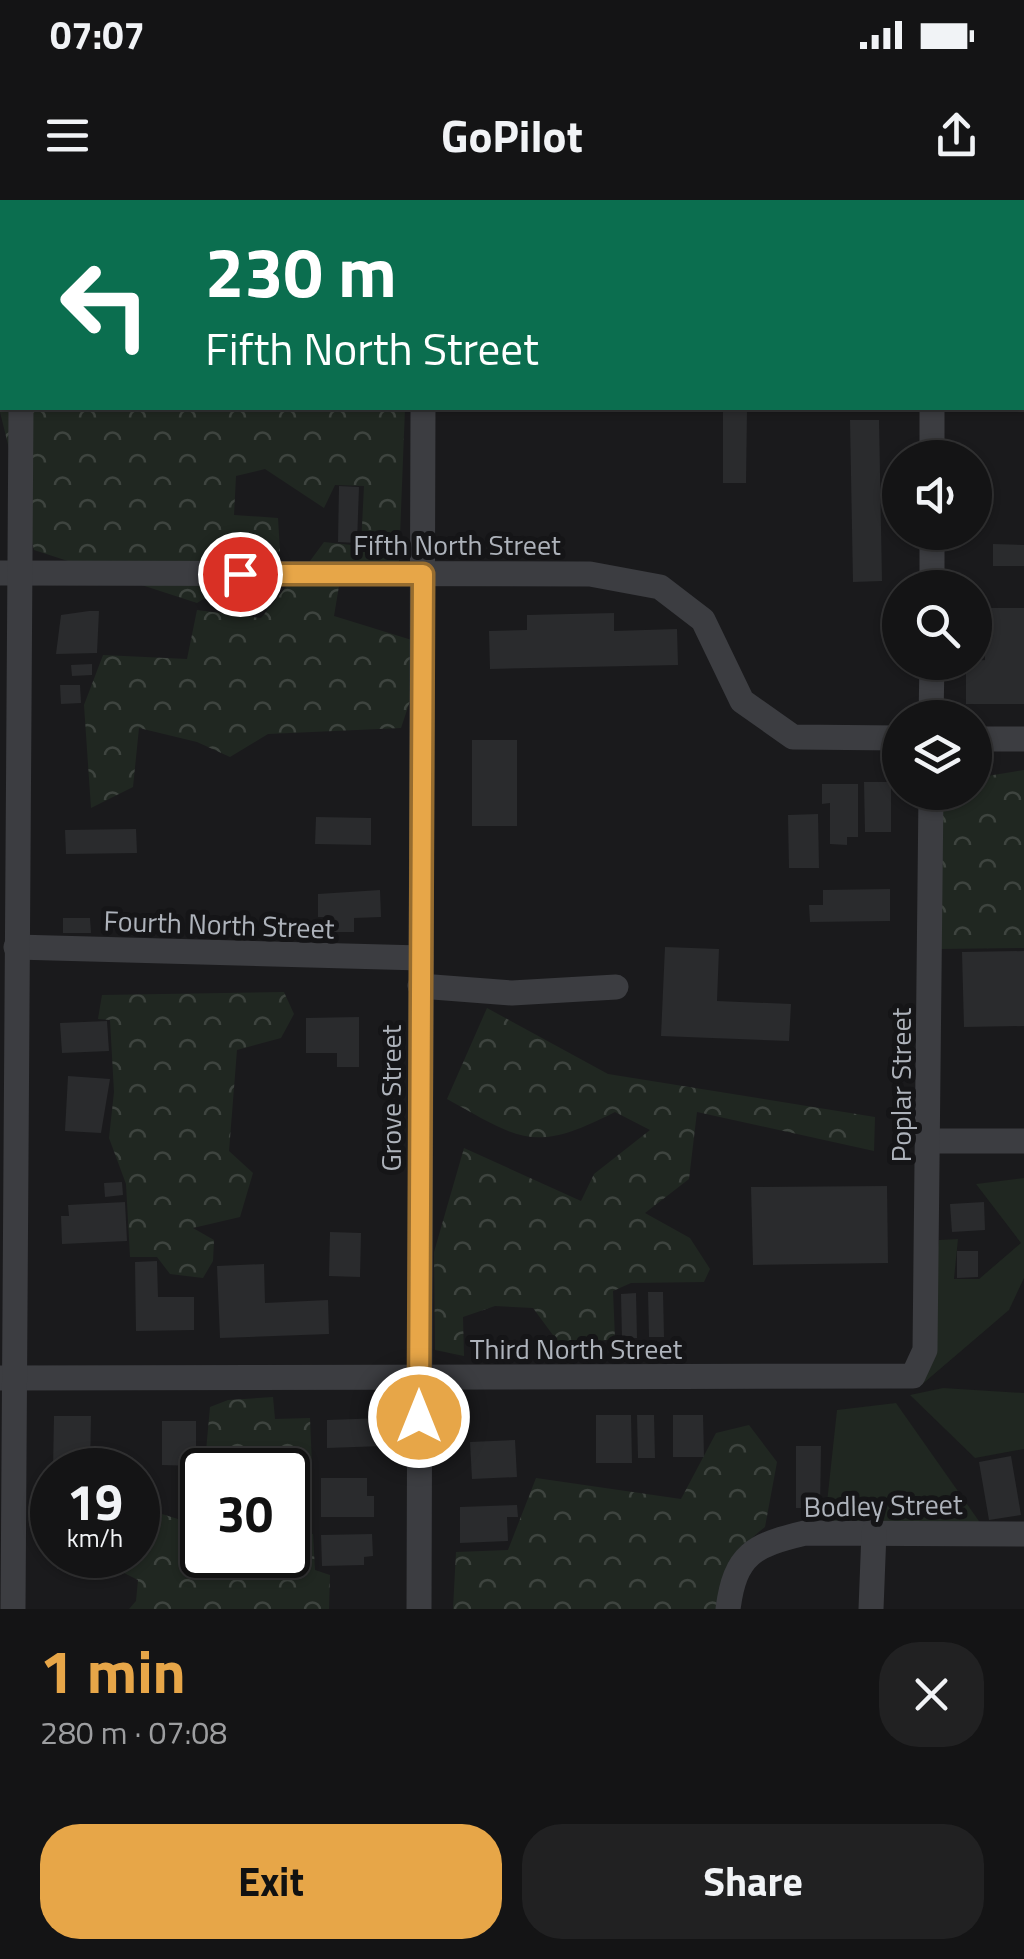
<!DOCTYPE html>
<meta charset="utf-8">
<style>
:root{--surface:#141415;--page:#212122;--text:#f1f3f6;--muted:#9d9ea0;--line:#333334;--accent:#e7a648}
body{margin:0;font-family:"Titillium Web",sans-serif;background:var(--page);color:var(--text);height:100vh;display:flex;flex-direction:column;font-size:38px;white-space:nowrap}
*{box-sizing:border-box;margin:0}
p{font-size:32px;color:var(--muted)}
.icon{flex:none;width:55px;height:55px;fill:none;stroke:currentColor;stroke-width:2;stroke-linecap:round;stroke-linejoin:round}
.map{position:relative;height:1409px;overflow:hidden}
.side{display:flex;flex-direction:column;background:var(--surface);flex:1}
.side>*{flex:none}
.hud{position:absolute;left:0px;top:0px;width:1025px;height:210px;box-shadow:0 2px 8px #0004,0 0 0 2px var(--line);background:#0b6e4f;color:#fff;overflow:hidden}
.fabs{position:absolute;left:882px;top:240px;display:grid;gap:20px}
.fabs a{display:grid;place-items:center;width:110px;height:110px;border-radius:50%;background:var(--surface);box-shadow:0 2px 8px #0004,0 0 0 2px var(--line);font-size:50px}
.speed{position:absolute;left:30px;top:1248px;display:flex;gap:20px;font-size:50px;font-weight:700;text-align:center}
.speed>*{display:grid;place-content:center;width:130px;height:130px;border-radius:50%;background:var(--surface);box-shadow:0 2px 8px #0004,0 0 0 2px var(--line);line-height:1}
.speed small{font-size:25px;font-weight:400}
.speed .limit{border:5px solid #111;border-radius:15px;background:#fff;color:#111}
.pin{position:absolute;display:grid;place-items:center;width:85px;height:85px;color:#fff;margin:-42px;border:5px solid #fff;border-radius:50%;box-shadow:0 2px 10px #0007}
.me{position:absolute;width:110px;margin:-55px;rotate:0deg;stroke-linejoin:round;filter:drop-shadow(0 0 8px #0008)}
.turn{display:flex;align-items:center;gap:35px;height:210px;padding:0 40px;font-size:45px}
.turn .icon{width:130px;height:130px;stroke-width:2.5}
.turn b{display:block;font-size:70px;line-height:85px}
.round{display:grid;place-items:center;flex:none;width:105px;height:105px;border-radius:40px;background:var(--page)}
.summary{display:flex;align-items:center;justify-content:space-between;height:170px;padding:0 40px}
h1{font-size:60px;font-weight:700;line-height:75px;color:var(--accent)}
.primary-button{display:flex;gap:20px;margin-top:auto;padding:20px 40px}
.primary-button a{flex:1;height:115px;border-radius:40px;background:var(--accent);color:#111;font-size:40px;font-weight:700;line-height:115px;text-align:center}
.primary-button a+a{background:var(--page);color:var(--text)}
.status{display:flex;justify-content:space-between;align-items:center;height:70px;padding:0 50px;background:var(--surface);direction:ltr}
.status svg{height:28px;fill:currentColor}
header{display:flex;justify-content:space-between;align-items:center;height:130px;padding:0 40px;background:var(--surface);font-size:45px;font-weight:700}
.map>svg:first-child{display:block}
</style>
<div class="status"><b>07:07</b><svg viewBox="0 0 49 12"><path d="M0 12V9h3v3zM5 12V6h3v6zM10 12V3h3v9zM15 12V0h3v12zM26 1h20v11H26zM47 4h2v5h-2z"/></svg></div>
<header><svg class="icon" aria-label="menu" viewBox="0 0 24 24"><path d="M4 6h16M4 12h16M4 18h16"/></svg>GoPilot<svg class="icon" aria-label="share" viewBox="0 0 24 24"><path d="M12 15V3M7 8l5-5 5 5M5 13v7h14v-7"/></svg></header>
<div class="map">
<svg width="1024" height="1409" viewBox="0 0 1024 1409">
<defs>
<pattern id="forest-crowns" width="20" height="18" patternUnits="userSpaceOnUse" patternTransform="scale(2.5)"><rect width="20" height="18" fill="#202721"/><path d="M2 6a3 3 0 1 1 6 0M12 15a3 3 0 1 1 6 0" fill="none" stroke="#3e443f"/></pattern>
</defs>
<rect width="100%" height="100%" fill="#1a1a1c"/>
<!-- green -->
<g fill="#202721">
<polygon points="1024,978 1024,1078 1009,1110 919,1187 939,1040 958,1039 954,1079 979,1079 1021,1043 976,984"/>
<polygon points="943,1188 1024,1193 1024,1249 975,1258 910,1195"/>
<polygon points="896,1203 981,1324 825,1321 837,1210"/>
</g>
<!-- forest -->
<g fill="url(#forest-crowns)">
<polygon points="0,0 86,0 2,2 2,208 405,208 399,361 369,382 310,361 324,342 361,346 364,286 335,285 324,308 265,269 236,276 234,315 278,318 280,351 197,403 34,350 0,212"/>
<polygon points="294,377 339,386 334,416 415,441 416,483 401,528 268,534 230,557 197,542 139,528 133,587 91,608 84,505 103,455 187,459 197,410 261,418"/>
<polygon points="1024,570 1024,748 936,749 935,593 975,592 975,578"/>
<polygon points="284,792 294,814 281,838 237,850 229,951 253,973 240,1017 193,1028 214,1040 213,1061 203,1078 170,1074 157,1057 130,1057 126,984 109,938 114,892 110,820 98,819 102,795"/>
<path d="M487 808 608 874 875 917 874 951 697 912 689 979 645 1013 690 1038 710 1069 704 1082 631 1083 613 1091 615 1139 561 1146 533 1108 495 1106 463 1117 464 1156 435 1150 434 1052 464 948 581 1001 594 974 650 930 615 912C535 953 522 941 447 899Z"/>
<polygon points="273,1197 275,1219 310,1218 312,1266 288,1272 202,1270 202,1355 271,1360 274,1355 288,1355 288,1335 313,1334 315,1370 330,1375 329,1409 129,1409 136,1401 138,1380 116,1369 121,1355 138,1355 138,1279 144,1281 152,1311 178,1319 205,1262 210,1207 228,1200"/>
<path d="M749 1225 777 1262 765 1327C735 1350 728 1372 719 1409H453L456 1352 508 1350 536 1278 681 1299 716 1233Z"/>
</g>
<!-- building -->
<g fill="#2a2b2d">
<polygon points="723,208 747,208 746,283 723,283"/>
<polygon points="850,220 879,220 882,381 853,382"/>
<polygon points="339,286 359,287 357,343 338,342"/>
<polygon points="993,344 1024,345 1024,366 993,366"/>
<polygon points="985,408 1024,408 1024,504 966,504 966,462 985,460"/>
<polygon points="89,411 99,411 97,453 56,454 61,415"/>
<polygon points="614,413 614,431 677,429 678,465 490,469 489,431 527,430 527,415"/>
<polygon points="92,464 92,475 72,476 71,465"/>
<polygon points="60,485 80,485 81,503 61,504"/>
<rect x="472" y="540" width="45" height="86"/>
<polygon points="864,582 891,582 891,632 865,632"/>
<polygon points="822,584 858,584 858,637 847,637 847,645 830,644 830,603 822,604"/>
<polygon points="818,614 819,668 789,668 788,615"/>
<polygon points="316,617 371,618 371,645 315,644"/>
<polygon points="136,629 137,653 66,654 65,630"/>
<polygon points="890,689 890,721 810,722 809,705 823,705 823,690"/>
<polygon points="380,690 381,717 354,718 354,732 331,732 331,717 318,717 318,694"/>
<polygon points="63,718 90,718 91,733 63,733"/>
<polygon points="665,747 719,749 717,801 791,804 789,841 661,836"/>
<polygon points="1024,751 1024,826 964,827 962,752"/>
<polygon points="359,817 359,867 337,867 337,853 306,853 306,818"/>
<polygon points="107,821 109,851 62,853 60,823"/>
<polygon points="68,876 110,879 101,933 65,931"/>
<polygon points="122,982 123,995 105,997 104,983"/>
<polygon points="887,986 888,1063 753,1065 751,987"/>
<polygon points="125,1002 127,1041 62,1044 61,1016 69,1016 68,1005"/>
<polygon points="984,1002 985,1030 952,1032 950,1004"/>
<polygon points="330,1032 361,1033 360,1077 329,1076"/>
<polygon points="957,1051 978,1051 978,1077 957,1078"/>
<polygon points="157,1061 158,1097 194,1097 194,1130 136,1131 135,1062"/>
<polygon points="264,1064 265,1103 328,1100 329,1134 220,1138 217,1066"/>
<polygon points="648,1092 663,1092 664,1137 649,1137"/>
<polygon points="636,1093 637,1138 622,1139 621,1094"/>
<polygon points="596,1215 631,1215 632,1263 596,1263"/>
<polygon points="637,1215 654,1215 655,1258 638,1258"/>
<polygon points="673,1215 703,1215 704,1257 673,1257"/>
<polygon points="54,1216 91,1216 90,1270 53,1270"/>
<polygon points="383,1218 383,1246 327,1248 327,1220"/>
<polygon points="162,1221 196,1221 196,1266 162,1265"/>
<polygon points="515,1240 517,1277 472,1279 470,1242"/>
<polygon points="796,1246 821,1246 820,1308 796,1308"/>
<polygon points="1011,1256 1021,1315 989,1320 979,1262"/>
<polygon points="321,1278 367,1278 367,1296 374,1296 374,1317 321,1317"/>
<polygon points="517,1305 518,1317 507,1317 508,1341 460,1343 460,1307"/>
<polygon points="372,1334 373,1356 364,1357 364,1365 322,1366 321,1335"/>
<polygon points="111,1355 111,1369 57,1369 57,1356"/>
</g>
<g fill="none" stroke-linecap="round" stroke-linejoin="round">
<!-- street -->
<g stroke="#3c3d41" stroke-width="25">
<polyline points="422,0 422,2"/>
<polyline points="932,0 932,2"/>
<polyline points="21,2 21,0"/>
<polyline points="932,258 932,208"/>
<polyline points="0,373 590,374 660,387 703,420 742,501 793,537 900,538"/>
<polyline points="932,388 932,332"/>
<polyline points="931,518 932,462"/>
<polyline points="975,539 1024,539"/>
<polyline points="16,747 421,758"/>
<polyline points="420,786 512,793 616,787"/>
<polyline points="930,941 1024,941"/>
<polyline points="0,1178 913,1176 925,1150 931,592"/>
<polyline points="13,1409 21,208"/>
<polyline points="419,1409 423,208"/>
<path d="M728 1409C735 1354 754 1345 805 1333L1024 1334"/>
<polyline points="871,1409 874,1332"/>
</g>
</g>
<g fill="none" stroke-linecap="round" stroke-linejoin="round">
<!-- route casing -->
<g stroke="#966c2f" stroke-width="25">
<polyline id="route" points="240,374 423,374 419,1217"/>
</g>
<!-- route -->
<use href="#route" stroke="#e7a648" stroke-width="18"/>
</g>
<g text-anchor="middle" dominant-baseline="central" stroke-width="10" stroke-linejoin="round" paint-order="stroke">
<!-- street labels -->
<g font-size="28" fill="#aeb3bb" stroke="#151517">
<text x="457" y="344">Fifth North Street</text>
<text transform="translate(219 724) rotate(2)">Fourth North Street</text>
<text transform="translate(900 885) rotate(-90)">Poplar Street</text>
<text transform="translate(390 898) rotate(-90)">Grove Street</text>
<text x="576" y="1148">Third North Street</text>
<text transform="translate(883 1305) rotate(-1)">Bodley Street</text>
</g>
</g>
</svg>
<div class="fabs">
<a><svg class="icon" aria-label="sound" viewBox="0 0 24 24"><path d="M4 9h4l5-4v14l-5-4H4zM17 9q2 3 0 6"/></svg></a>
<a><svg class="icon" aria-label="search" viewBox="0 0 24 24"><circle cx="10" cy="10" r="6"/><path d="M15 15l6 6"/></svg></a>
<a><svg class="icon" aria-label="layers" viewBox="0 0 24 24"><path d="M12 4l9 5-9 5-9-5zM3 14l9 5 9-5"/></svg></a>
</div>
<div class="speed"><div>19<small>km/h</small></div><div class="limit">30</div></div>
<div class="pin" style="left:240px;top:374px;background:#d93025"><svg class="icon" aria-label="arrive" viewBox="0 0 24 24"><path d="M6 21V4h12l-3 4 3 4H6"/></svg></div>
<svg class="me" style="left:419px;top:1217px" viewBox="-20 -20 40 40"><circle r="17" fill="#e7a648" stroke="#fff" stroke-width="3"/><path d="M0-11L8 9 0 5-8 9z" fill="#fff"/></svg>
<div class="hud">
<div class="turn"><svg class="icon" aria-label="left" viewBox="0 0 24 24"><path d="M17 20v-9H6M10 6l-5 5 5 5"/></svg><div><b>230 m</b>Fifth North Street</div></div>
</div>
</div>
<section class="side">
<div class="summary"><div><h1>1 min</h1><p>280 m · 07:08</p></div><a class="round"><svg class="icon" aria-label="close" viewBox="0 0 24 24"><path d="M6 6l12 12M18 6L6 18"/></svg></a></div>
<div class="primary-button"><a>Exit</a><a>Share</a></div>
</section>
